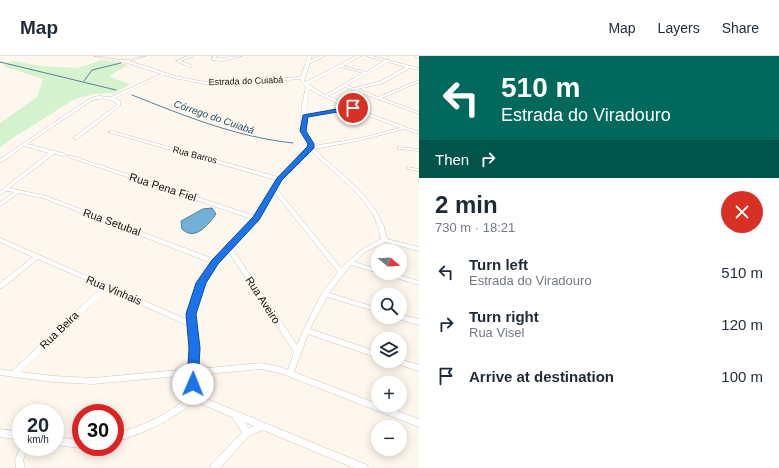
<!DOCTYPE html>
<meta charset="utf-8">
<style>
:root{--surface:#fff;--page:#f2f2f3;--text:#1f2937;--muted:#747a83;--line:#e0e1e3}
body{margin:0;font-family:Arial,sans-serif;background:var(--page);color:var(--text);height:100vh;display:flex;flex-direction:column;font-size:15px;white-space:nowrap}
*{box-sizing:border-box;margin:0}
p{font-size:13px;color:var(--muted)}
.icon{flex:none;width:22px;height:22px;fill:none;stroke:currentColor;stroke-width:2;stroke-linecap:round;stroke-linejoin:round}
.map{position:relative;flex:1;overflow:hidden}
.panel{display:flex;flex-direction:column;background:var(--surface);width:360px}
.panel>*{flex:none}
.top-card{background:#00695c;color:#fff;overflow:hidden}
.needle{width:26px;rotate:108deg}
.controls{position:absolute;left:371px;top:188px;display:grid;gap:8px}
.controls a{display:grid;place-items:center;width:36px;height:36px;border-radius:50%;background:var(--surface);box-shadow:0 2px 10px #0003;font-size:20px}
.speed{position:absolute;left:12px;top:348px;display:flex;gap:8px;font-size:20px;font-weight:700;text-align:center}
.speed>*{display:grid;place-content:center;width:52px;height:52px;border-radius:50%;background:var(--surface);box-shadow:0 2px 10px #0003;line-height:1}
.speed small{font-size:10px;font-weight:400}
.speed .limit{border:6px solid #d22;background:#fff;color:#111}
.pin{position:absolute;display:grid;place-items:center;width:34px;height:34px;color:#fff;margin:-17px;border:2px solid #fff;border-radius:50%;box-shadow:0 1px 4px #0007}
.me{position:absolute;width:44px;margin:-22px;rotate:1deg;stroke-linejoin:round;filter:drop-shadow(0 0 3px #0008)}
.turn{display:flex;align-items:center;gap:14px;height:84px;padding:0 16px;font-size:18px}
.turn .icon{width:52px;height:52px;stroke-width:2.5}
.turn b{display:block;font-size:28px;line-height:34px}
.then{display:flex;align-items:center;height:38px;padding:0 16px;background:#0003;gap:8px;font-size:15px}
.round{display:grid;place-items:center;flex:none;width:42px;height:42px;border-radius:21px;background:var(--page)}
.headline{display:flex;align-items:center;justify-content:space-between;height:68px;padding:0 16px}
h1{font-size:24px;font-weight:800;line-height:30px}
ul{padding:0;list-style:none}
li{display:flex;align-items:center;gap:12px;height:52px;padding:0 16px}
li div{flex:1}
li b{display:block;font-size:15px}
li em{font-style:normal}
header{display:flex;align-items:center;gap:24px;box-sizing:border-box;height:56px;padding:0 20px;background:var(--surface);border-bottom:1px solid var(--line)}
header strong{font-size:19px}
nav{display:flex;gap:22px;margin-inline-start:auto;font-size:14px}
main{display:flex;flex:1;min-height:0}
.map>svg:first-child{display:block}
</style>
<header>
<strong>Map</strong>
<nav><a>Map</a><a>Layers</a><a>Share</a></nav>
</header>
<main>
<div class="map">
<svg width="419" height="412" viewBox="0 0 419 412">
<rect width="100%" height="100%" fill="#fef7ee"/>
<!-- green -->
<polygon fill="#d6f3d0" points="102,4 128,9 109,20 130,28 115,37 94,38 75,43 8,85 0,92 0,67 37,41 43,23 3,10 6,7 14,5 41,10 77,12"/>
<!-- water -->
<path fill="#72b1d5" stroke="#568199" d="M212 152 216 158C209 168 195 186 182 173L181 165 203 153Z"/>
<g fill="none" stroke-linecap="round" stroke-linejoin="round">
<!-- stream -->
<g stroke="#568199" stroke-width="1">
<polyline points="0,6 116,34"/>
<polyline points="84,25 92,14 121,7"/>
<path d="M132 39C185 60 236 81 293 87"/>
</g>
<!-- street casing -->
<g stroke="#ccc5bd" stroke-width="1">
<g id="street">
<path d="M94 0C104 0 114 4 124 4 130 5 138 0 146 0L129 5 175 20 205 26H229L301 21 308 0H312L310 4 320 0H325L310 7 304 25 306 26 356 0H361L343 10 366 16 384 5 366 0H372L419 12V14L410 12 383 27 358 33 378 41 419 24V26L382 42 419 56V58L345 31 328 40 357 53 419 76V78L404 73 357 85 314 93C337 115 373 140 384 171 385 175 386 179 387 183L419 191V195L385 186 365 196 354 206 378 213V217L351 209 338 225 329 237 378 252V256L327 241 310 273 378 296V302L308 278 294 316 378 348V349H381L419 363V371L280 317 261 313 197 319V339L367 409 368 412H354L263 374 249 380 220 412H210L211 409 242 376 232 361 194 345C172 365 144 377 115 386V378C142 370 168 359 189 340L190 319 93 328 53 326 0 319V313L12 315 102 231 38 203 2 232H0V227L33 201 0 186V182L188 264V258L198 227 211 207 43 142 19 137 0 150V146L14 136 6 135 0 139V135L49 97 24 90 2 106H0V103L89 43 98 40 111 41 161 18 131 8ZM388 6 406 11 381 25 354 32 347 29ZM341 11 363 17 325 39 308 28ZM164 19 174 22 205 28H229L301 23V26L306 31C303 42 299 64 301 75 302 81 308 85 309 92L278 121 112 75 108 76 276 124 255 160 72 100H68V101L252 163 214 203 46 140 9 132 54 98 64 100 66 99V98L27 88 91 45C100 41 109 42 117 47V49L73 82 75 83H77L120 50V45L115 42ZM309 33 320 39 347 52 306 59ZM351 53 400 72 357 83 313 90 305 75 306 61ZM311 95C331 115 357 132 372 157 377 165 379 174 381 183L361 194 341 212 276 132 281 124ZM274 136 338 216 323 236 321 238V239L306 269 297 289 232 192 258 163ZM228 195 294 296 288 314 281 311 261 307 197 313 198 292 194 258 204 227 217 207ZM107 234 189 270 190 292V313L93 322 53 320 20 316ZM245 366 254 370 248 372Z"/>
<polygon points="188,0 193,0 181,5 191,9 191,11 189,11 176,5"/>
<path d="M213 0H217L215 2C224 3 233 0 242 0L222 5 212 4Z"/>
<polygon points="398,91 419,93 419,95 400,93 398,93"/>
<polygon points="407,111 419,113 419,115 407,113"/>
<polygon points="382,217 392,217 419,225 419,229 383,218"/>
<polygon points="400,259 419,263 419,269 398,263 397,261 400,261"/>
<polygon points="400,303 419,309 419,315 394,307 393,305 400,305"/>
<polygon points="0,373 21,376 21,384 0,381"/>
<polygon points="55,381 81,384 81,391 83,391 81,392 55,389"/>
<polygon points="21,390 21,391 29,391 23,404 25,412 16,412 15,404"/>
</g>
</g>
<!-- secondary casing -->
<g stroke="#ccc5bd" stroke-width="1">
<polygon id="secondary" points="415,0 419,0 419,2 416,1"/>
</g>
<!-- street -->
<use href="#street" fill="#fff" fill-rule="evenodd"/>
<!-- secondary -->
<use href="#secondary" fill="#fff" fill-rule="evenodd"/>
</g>
<!-- route -->
<polygon fill="#1a73e8" stroke="#114b97" points="353,50 356,52 355,53 308,61 306,75 314,88 314,92 282,124 259,164 218,208 206,227 196,258 200,292 198,328 197,332 189,332 187,328 189,292 186,258 196,227 212,204 253,161 277,122 307,91 308,88 300,75 303,59"/>
<g text-anchor="middle" dominant-baseline="central" stroke-width="3" stroke-linejoin="round" paint-order="stroke">
<!-- far-street labels -->
<g font-size="9" fill="#13110e" stroke="#fef7ee">
<text transform="translate(246 25) rotate(-2)">Estrada do Cuiabá</text>
<text transform="translate(195 99) rotate(15)">Rua Barros</text>
</g>
<!-- far-water labels -->
<g font-size="10" font-style="italic" fill="#194c65" stroke="#fef7ee">
<text transform="translate(214 61) rotate(19)">Córrego do Cuiabá</text>
</g>
<!-- street labels -->
<g font-size="11" fill="#13110e" stroke="#fef7ee">
<text transform="translate(163 131) rotate(18)">Rua Pena Fiel</text>
<text transform="translate(112 166) rotate(20)">Rua Setubal</text>
<text transform="translate(114 234) rotate(23)">Rua Vinhais</text>
<text transform="translate(263 244) rotate(57)">Rua Aveiro</text>
<text transform="translate(59 274) rotate(-44)">Rua Beira</text>
</g>
</g>
</svg>
<div class="controls">
<a><svg class="needle" viewBox="-14 -14 28 28"><path d="M0-13l5 13h-10z" fill="#e53935"/><path d="M0 13l5-13h-10z" fill="#747a83"/></svg></a>
<a><svg class="icon" aria-label="search" viewBox="0 0 24 24"><circle cx="10" cy="10" r="6"/><path d="M15 15l6 6"/></svg></a>
<a><svg class="icon" aria-label="layers" viewBox="0 0 24 24"><path d="M12 4l9 5-9 5-9-5zM3 14l9 5 9-5"/></svg></a>
<a>+</a>
<a>−</a>
</div>
<div class="speed"><div>20<small>km/h</small></div><div class="limit">30</div></div>
<div class="pin" style="left:353px;top:52px;background:#d93025"><svg class="icon" aria-label="arrive" viewBox="0 0 24 24"><path d="M6 21V4h12l-3 4 3 4H6"/></svg></div>
<svg class="me" style="left:193px;top:328px" viewBox="-20 -20 40 40"><circle r="19" fill="#fff"/><path d="M0-13L10 11 0 6-10 11z" fill="#1a73e8"/></svg>
</div>
<section class="panel">
<div class="top-card">
<div class="turn"><svg class="icon" aria-label="left" viewBox="0 0 24 24"><path d="M17 20v-9H6M10 6l-5 5 5 5"/></svg><div><b>510 m</b>Estrada do Viradouro</div></div>
<div class="then">Then<svg class="icon" aria-label="right" viewBox="0 0 24 24"><path d="M7 20v-9h11M14 6l5 5-5 5"/></svg></div>
</div>
<div class="headline"><div><h1>2 min</h1><p>730 m · 18:21</p></div><a class="round" style="background:#d93025;color:#fff"><svg class="icon" aria-label="close" viewBox="0 0 24 24"><path d="M6 6l12 12M18 6L6 18"/></svg></a></div>
<ul>
<li><svg class="icon" aria-label="left" viewBox="0 0 24 24"><path d="M17 20v-9H6M10 6l-5 5 5 5"/></svg><div><b>Turn left</b><p>Estrada do Viradouro</p></div><em>510 m</em></li>
<li><svg class="icon" aria-label="right" viewBox="0 0 24 24"><path d="M7 20v-9h11M14 6l5 5-5 5"/></svg><div><b>Turn right</b><p>Rua Visel</p></div><em>120 m</em></li>
<li><svg class="icon" aria-label="arrive" viewBox="0 0 24 24"><path d="M6 21V4h12l-3 4 3 4H6"/></svg><div><b>Arrive at destination</b></div><em>100 m</em></li>
</ul>
</section>
</main>
